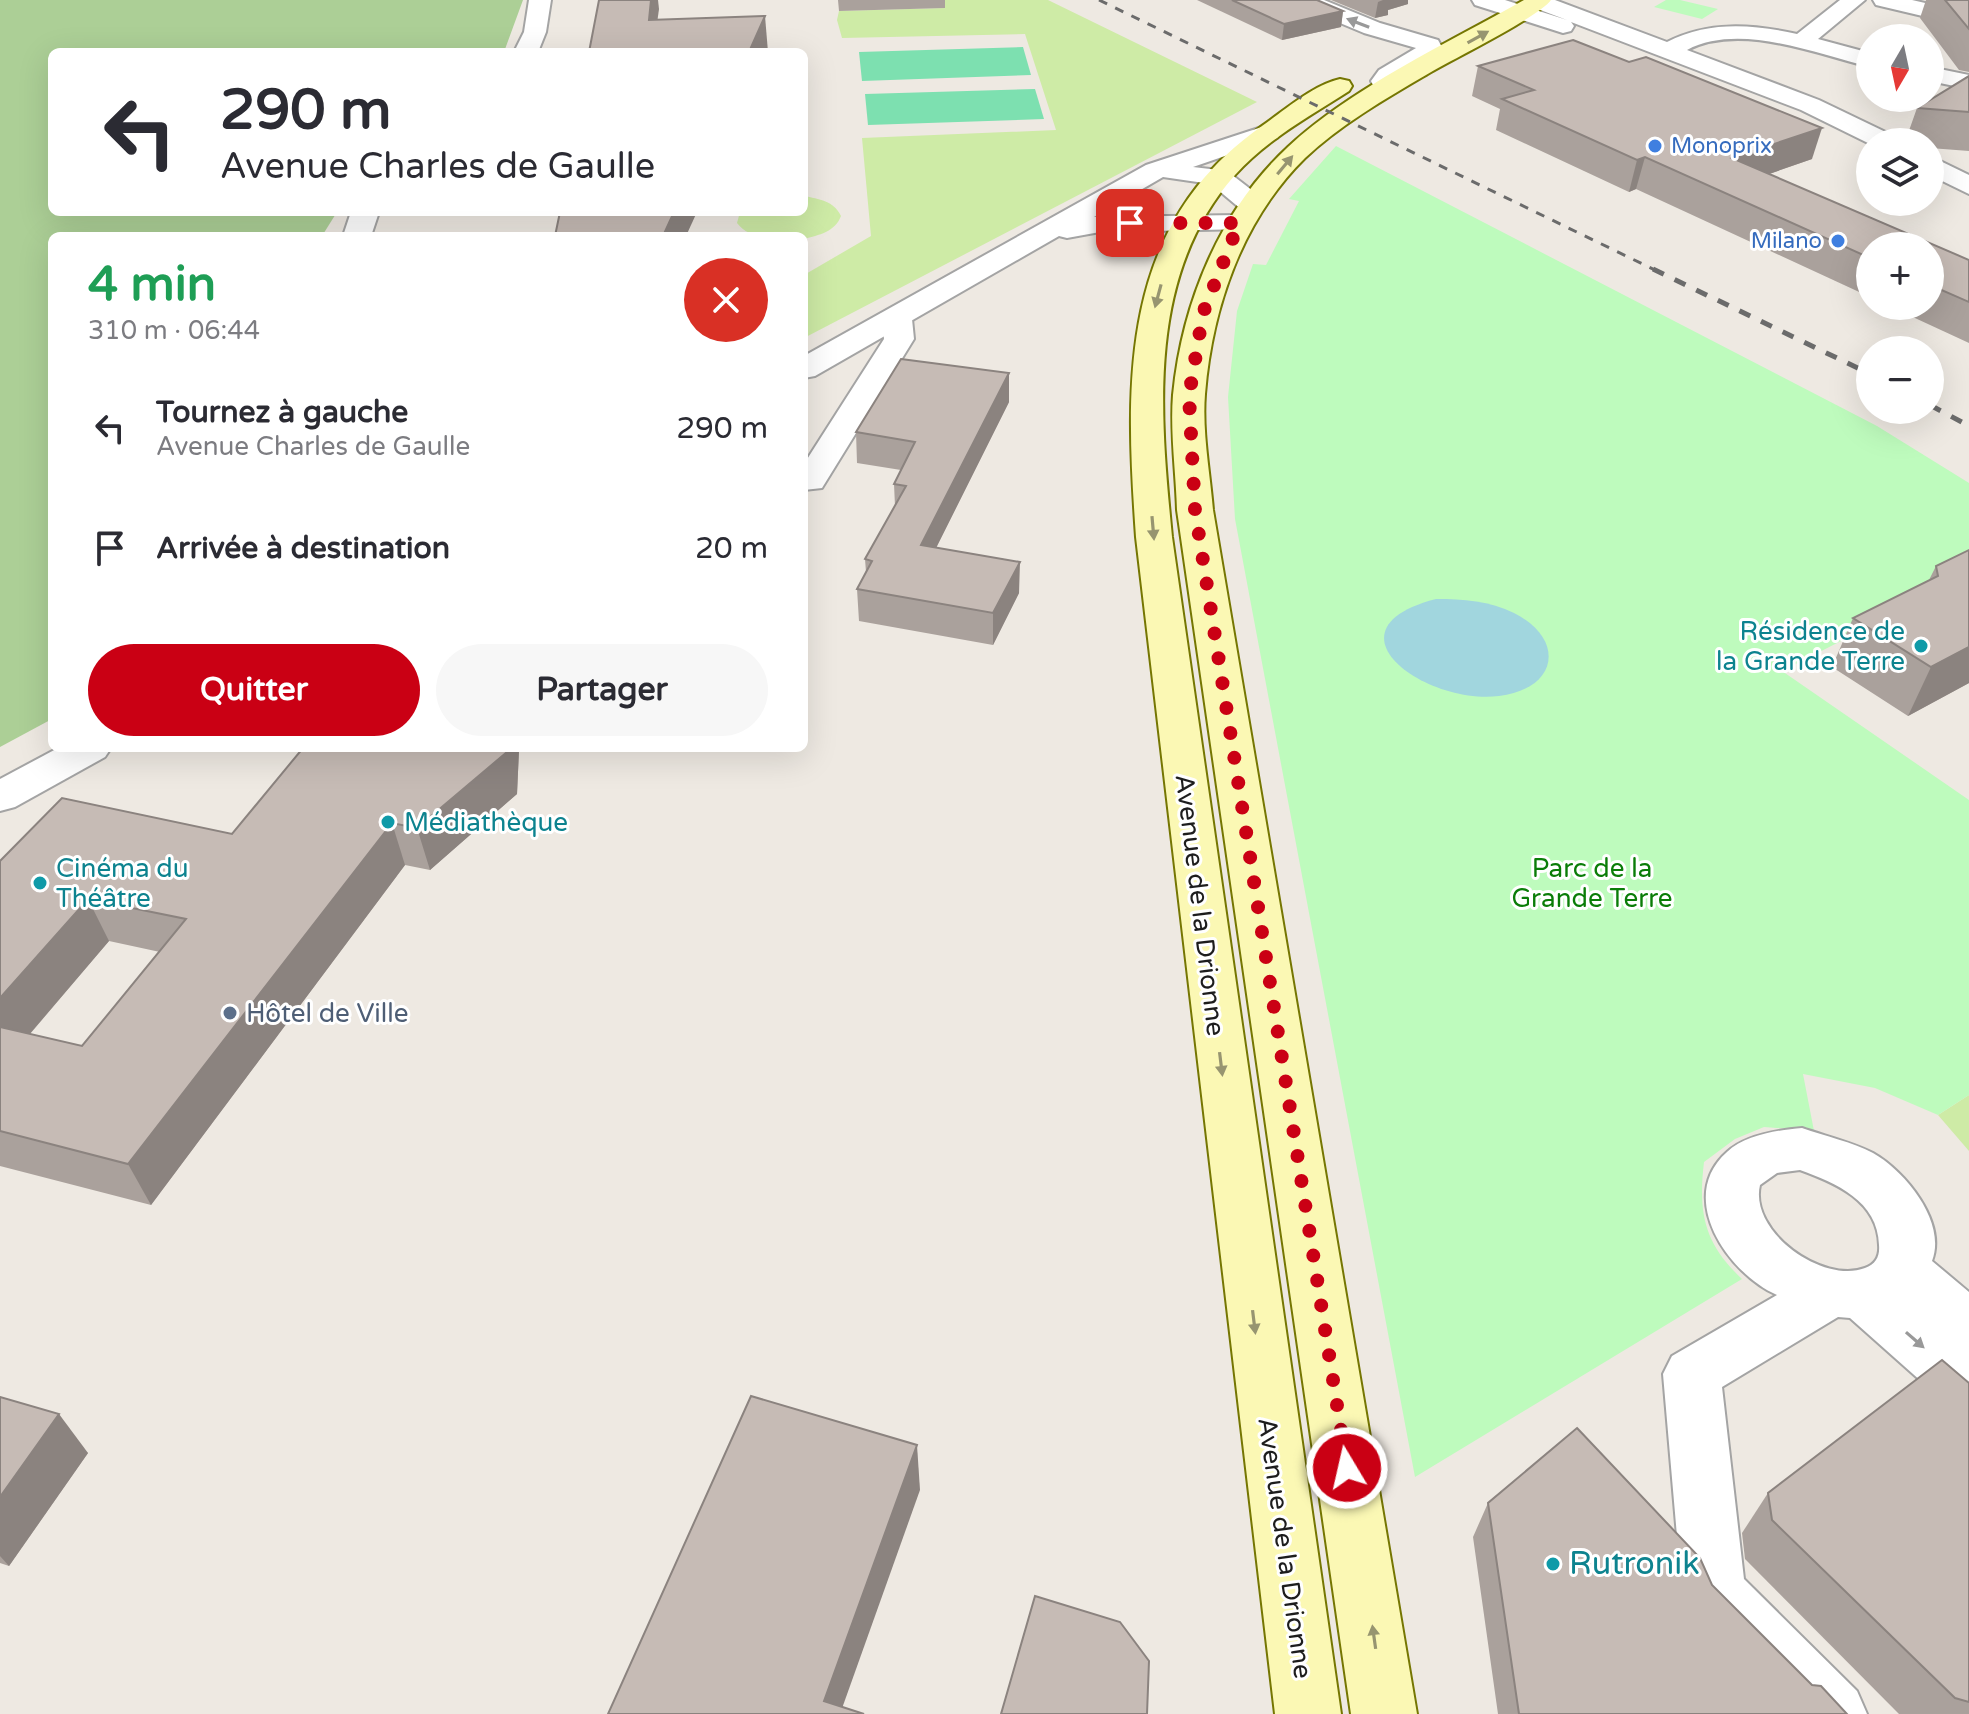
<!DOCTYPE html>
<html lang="fr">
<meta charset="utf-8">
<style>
:root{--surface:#fff;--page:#f7f7f7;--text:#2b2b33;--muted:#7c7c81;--accent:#ca0014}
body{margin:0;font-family:"Varela Round",sans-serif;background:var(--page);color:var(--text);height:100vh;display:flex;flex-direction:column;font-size:30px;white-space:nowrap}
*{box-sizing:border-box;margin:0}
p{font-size:26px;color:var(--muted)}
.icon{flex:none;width:44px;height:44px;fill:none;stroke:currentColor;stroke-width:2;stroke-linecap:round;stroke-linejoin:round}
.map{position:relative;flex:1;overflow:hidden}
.drawer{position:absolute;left:48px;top:232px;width:760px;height:520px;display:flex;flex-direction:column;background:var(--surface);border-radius:12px;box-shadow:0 8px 32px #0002}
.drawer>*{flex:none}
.guide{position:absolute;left:48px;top:48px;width:760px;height:168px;border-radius:12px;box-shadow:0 8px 32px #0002;background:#fff;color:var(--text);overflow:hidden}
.needle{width:52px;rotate:189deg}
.tools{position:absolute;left:1856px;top:24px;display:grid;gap:16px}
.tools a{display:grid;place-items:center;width:88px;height:88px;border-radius:50%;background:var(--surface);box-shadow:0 8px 32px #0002;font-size:40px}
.pin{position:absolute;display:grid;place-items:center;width:68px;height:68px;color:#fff;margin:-34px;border-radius:16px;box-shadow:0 4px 12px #0006}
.me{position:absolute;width:88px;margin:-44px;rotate:351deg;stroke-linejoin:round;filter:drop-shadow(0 0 6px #0008)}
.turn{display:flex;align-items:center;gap:28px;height:168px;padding:0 40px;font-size:36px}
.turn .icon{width:104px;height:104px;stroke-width:2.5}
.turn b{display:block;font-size:56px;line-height:68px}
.round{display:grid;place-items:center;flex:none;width:84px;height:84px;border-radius:42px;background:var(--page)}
.overview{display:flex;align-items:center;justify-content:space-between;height:136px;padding:0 40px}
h1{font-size:48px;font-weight:800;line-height:60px;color:#1e9e55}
.button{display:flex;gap:16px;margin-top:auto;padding:16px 40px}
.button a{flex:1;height:92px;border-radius:48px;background:var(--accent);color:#fff;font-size:32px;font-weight:800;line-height:92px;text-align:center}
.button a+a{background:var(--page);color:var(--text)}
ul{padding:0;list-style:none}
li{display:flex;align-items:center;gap:24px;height:120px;padding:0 40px}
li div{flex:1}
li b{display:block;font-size:30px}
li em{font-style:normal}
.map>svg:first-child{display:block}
</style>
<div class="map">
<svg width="1969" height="1714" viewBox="0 0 1969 1714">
<rect width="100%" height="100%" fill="#eee9e2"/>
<!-- grass -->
<g fill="#ceeba6">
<polygon points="943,0 1048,0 1257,102 804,338 804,275 871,236 862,138 1056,130 1025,34 842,38 837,20 839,11 945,8"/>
<path d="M804 196C819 199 834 201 841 216 835 232 819 235 804 239V236C782 236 752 243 737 223L740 212H804Z"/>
<polygon points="1969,1095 1969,1151 1938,1115"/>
</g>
<!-- forest -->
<polygon fill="#accf96" points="0,0 523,0 504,52 52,52 52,212 337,212 322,236 52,236 52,719 0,747"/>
<!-- park -->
<g fill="#befbbd">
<polygon points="1666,0 1680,0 1718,9 1702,19 1654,7"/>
<path d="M1336 146 1877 426 1969 483V576L1782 671 1969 800V1095L1938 1115 1875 1088 1803 1074 1814 1131 1764 1127 1735 1139 1704 1162C1698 1213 1704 1243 1742 1279L1415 1477 1235 519 1228 397 1237 311 1253 264 1266 265 1299 201 1289 199Z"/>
</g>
<!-- pitch -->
<g fill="#7de0b0">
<polygon points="1023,47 1031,75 862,81 859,52"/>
<polygon points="1035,89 1044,119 868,125 865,94"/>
</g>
<!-- water -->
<path fill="#a1d6de" d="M1436 599C1463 599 1490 601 1514 613 1567 640 1557 689 1499 696 1424 705 1320 629 1436 599Z"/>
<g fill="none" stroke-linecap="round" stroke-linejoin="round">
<!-- minor casing -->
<g stroke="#a4a4a4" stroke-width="4">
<g id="minor">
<polygon points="529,0 551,0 546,32 538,52 514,52 524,32"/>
<polygon points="1294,0 1324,0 1380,23 1438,40 1443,49 1396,80 1398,88 1395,93 1377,93 1371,81 1379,70 1416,48 1364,33 1297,5"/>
<path d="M1472 0H1505L1567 20 1527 5 1524 0H1555L1667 42C1708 21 1752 24 1797 34L1840 0H1865L1818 39 1870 53V67C1816 54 1740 22 1687 50L1819 100 1896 137 1900 142 1870 144 1801 110 1571 22 1574 26 1571 31 1563 33 1475 5Z"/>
<polygon points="1873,0 1912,0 1969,13 1969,27 1876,5"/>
<polygon points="1930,67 1969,75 1969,89 1930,81"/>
<polygon points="1930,156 1969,175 1969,194 1930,175"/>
<polygon points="351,212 379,212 371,236 343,236"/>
<polygon points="897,310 908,313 912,319 914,339 822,488 804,490 804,464 884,339 882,319 886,313"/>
<path d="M1802 1128C1825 1136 1852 1142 1873 1153 1905 1171 1947 1222 1932 1261L1969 1292V1413L1949 1406 1850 1318 1838 1317 1722 1387 1744 1579 1857 1691 1867 1714H1788L1692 1616 1682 1594 1663 1374 1672 1356 1777 1295C1729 1274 1675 1198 1727 1152 1745 1135 1778 1130 1802 1128ZM1800 1170C1836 1183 1878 1201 1879 1245 1880 1256 1876 1264 1865 1268 1823 1284 1749 1232 1760 1185L1777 1173Z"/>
</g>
</g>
<!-- tertiary casing -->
<g stroke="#a4a4a4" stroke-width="4">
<g id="tertiary">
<polygon points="1268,125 1277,128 1281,133 1277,138 1193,167 1227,171 1262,198 1266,204 1262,210 1242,210 1211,184 1163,177 1094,217 1239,215 1249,217 1253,223 1249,229 1100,232 1067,238 1059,236 815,376 804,378 804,356 1146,165"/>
<polygon points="58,748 111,748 105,757 15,807 0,811 0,779"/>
</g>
</g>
<!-- secondary casing -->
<g stroke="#757602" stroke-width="4">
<g id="secondary">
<path d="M1524 0H1551C1539 17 1449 61 1426 75 1385 99 1340 125 1305 158 1242 220 1212 308 1205 394 1202 432 1210 473 1213 510L1417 1714H1351L1177 510C1176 473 1170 432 1173 395 1182 303 1220 210 1288 147 1351 88 1448 43 1524 0Z"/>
<path d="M1340 79 1349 81 1352 86 1349 91C1310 116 1266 140 1235 175 1146 275 1160 413 1172 537L1341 1714H1275L1136 537C1125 380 1119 226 1262 126 1285 110 1313 85 1340 79Z"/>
</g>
</g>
<!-- minor -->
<use href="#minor" fill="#fff" fill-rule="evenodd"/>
<!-- tertiary -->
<use href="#tertiary" fill="#fff" fill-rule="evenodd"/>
<!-- secondary -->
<use href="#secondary" fill="#fbf8b4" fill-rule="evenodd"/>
<!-- rail-far1 -->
<polyline stroke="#6b6b6b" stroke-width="3" stroke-dasharray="9 9" stroke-linecap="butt" points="1099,0 1657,271"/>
<!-- rail -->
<g stroke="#6b6b6b" stroke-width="5" stroke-dasharray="12 12" stroke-linecap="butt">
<polyline points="1653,269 1870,374"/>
<polyline points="1930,405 1969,426"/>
</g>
</g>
<!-- wall -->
<g fill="#aaa19c" fill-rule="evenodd">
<polygon points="838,0 945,0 945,8 839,11"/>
<polygon points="1197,0 1317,0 1343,11 1341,27 1282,40"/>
<polygon points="1331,0 1408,0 1408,4 1388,10 1388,15 1375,18"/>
<polygon points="1926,0 1969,0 1969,72 1959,70 1920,18"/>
<polygon points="1478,66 1812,159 1769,174 1969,260 1969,343 1889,306 1930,306 1930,246 1870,246 1870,297 1636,189 1629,192 1496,130 1500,109 1472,96"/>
<polygon points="1969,76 1969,151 1930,148 1930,142 1905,142 1917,108"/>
<polygon points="1009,402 936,548 1019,593 993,645 859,621 857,589 866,572 865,559 895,506 894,484 901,470 857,463 856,432"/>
<polygon points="1936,566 1969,683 1908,716 1832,667 1853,618 1929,580"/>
<path d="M519 750 517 794 430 870 405 865 151 1205 0 1166V861L232 834ZM109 941 160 952 82 1046 30 1034Z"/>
<polygon points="1969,1383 1969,1714 1899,1714 1745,1559 1742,1533 1768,1493"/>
<polygon points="0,1397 88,1453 9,1566 0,1563"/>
<polygon points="1488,1503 1712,1585 1812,1685 1847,1714 1498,1714 1473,1537"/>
</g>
<!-- shaded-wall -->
<g fill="#8b837f">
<polygon points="651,0 658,0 659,9 653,52 649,20"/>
<polygon points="1383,0 1408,0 1408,4 1388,10 1388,15 1375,18 1378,2"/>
<polygon points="1343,11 1341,27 1282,40 1284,24"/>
<polygon points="765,16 768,52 749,52"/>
<polygon points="1822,128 1812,159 1723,190 1732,158"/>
<polygon points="1645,157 1636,189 1629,192 1637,160"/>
<polygon points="674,212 697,212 686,236 663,236"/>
<polygon points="1009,373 1009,402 922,576 921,545"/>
<polygon points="1020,562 1019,593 993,645 993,613"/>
<polygon points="1969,647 1969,683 1908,716 1931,667"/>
<polygon points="507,748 521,748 519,750 517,794 430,870 417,828"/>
<polygon points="392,823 405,865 151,1205 128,1164"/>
<polygon points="88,899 109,941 4,1064 0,1057 0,998"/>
<polygon points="59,1414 88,1453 9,1566 0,1556 0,1497"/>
<polygon points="917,1445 920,1490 840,1714 824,1701"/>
</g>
<!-- building -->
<g fill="#c6bbb5" stroke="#8b837f" stroke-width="2">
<polygon points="599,0 651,0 649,20 765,16 749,52 589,52"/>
<polygon points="1232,0 1317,0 1343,11 1284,24"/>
<polygon points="1945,0 1969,0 1969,29"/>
<polygon points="1573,40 1629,62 1646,57 1822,128 1732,158 1969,260 1969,302 1930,285 1930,246 1870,246 1870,258 1645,157 1637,160 1502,99 1534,90 1478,66"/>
<polygon points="1969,76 1969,112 1917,108"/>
<polygon points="560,212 674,212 663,236 555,236"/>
<polygon points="901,359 1009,373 921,545 1020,562 993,613 857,589 872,561 865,559 906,486 894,484 915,442 856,432"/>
<polygon points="1969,550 1969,647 1931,667 1853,618 1938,576 1936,566"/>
<polygon points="303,748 507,748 507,752 417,828 392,823 128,1164 0,1131 0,1027 82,1046 186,919 88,899 0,998 0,861 62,798 232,834"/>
<polygon points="1942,1360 1969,1383 1969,1702 1955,1698 1772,1520 1768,1493"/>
<polygon points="751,1396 917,1445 824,1701 864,1714 608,1714"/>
<polygon points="0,1397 59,1414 0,1497"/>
<polygon points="1577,1428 1700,1558 1712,1585 1812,1685 1821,1686 1847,1714 1519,1714 1488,1503"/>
<polygon points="1035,1596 1120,1622 1149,1661 1147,1714 1001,1714"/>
</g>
<!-- one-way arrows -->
<defs><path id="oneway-solid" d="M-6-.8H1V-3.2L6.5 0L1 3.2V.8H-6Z" transform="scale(2)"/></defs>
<g fill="#999">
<use href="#oneway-solid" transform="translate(1358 23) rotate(-159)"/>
<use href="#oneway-solid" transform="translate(1915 1340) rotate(41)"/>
</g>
<g fill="#979570">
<use href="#oneway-solid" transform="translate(1478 37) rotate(-29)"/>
<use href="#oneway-solid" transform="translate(1285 165) rotate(-50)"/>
<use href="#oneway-solid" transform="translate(1158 296) rotate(105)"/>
<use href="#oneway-solid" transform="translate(1153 528) rotate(85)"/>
<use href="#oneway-solid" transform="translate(1221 1064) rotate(83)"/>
<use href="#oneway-solid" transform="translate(1254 1322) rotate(83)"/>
<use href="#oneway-solid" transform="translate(1374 1637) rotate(-98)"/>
</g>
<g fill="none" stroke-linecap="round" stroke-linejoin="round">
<!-- route -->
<polyline stroke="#ca0014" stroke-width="14" stroke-dasharray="0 25.2" points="1130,223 1239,223 1203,313 1189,396 1195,510 1347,1468"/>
</g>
<!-- markers -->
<g fill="#3f7fe0" stroke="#fff" stroke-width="3">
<circle cx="1655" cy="146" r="8"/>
<circle cx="1838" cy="241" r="8"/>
</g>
<g fill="#0f9aa8" stroke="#fff" stroke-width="3">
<circle cx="1921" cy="646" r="8"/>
<circle cx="388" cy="822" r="8"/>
<circle cx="40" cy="883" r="8"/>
<circle cx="1553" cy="1564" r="8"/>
</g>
<circle fill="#5c6f8a" stroke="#fff" stroke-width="3" cx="230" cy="1013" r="8"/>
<g text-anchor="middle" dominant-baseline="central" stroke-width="6" stroke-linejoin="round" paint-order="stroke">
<!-- far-shop labels -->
<g font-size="22" fill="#366cbe" stroke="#fff" text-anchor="start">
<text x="1671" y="146">Monoprix</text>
<text x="1822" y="241" text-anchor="end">Milano</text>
</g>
<!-- culture labels -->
<g font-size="26" fill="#0d838f" stroke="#fff" text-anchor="start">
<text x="1905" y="631" text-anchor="end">Résidence de<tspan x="1905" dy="30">la Grande Terre</tspan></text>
<text x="404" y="822">Médiathèque</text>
<text x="56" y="868">Cinéma du<tspan x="56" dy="30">Théâtre</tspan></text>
</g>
<!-- park labels -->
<g font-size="26" fill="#0a7d08" stroke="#fff">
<text x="1592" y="868">Parc de la<tspan x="1592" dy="30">Grande Terre</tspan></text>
</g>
<!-- street labels -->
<g font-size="26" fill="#1d1d1d" stroke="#fff">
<text transform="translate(1200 905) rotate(83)">Avenue de la Drionne</text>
<text transform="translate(1285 1548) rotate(82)">Avenue de la Drionne</text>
</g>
<!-- service labels -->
<g font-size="26" fill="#4e5e75" stroke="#fff" text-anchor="start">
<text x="246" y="1013">Hôtel de Ville</text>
</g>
<!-- near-culture labels -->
<g font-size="32" fill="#0d838f" stroke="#fff" text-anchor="start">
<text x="1569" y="1564">Rutronik</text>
</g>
</g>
</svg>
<div class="tools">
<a><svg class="needle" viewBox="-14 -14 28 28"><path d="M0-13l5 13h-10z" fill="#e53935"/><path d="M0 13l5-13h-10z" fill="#7c7c81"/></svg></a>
<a><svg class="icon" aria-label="layers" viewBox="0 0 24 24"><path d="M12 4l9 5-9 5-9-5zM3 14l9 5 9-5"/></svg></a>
<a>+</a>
<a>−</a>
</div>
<div class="pin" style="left:1130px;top:223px;background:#d93025"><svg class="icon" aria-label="arrive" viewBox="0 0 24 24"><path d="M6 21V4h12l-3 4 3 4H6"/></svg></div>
<svg class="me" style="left:1347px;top:1468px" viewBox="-20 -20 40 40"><circle r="17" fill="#ca0014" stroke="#fff" stroke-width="3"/><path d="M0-11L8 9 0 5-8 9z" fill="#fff"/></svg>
<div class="guide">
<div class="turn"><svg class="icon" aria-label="left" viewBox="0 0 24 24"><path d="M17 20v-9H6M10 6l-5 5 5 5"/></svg><div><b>290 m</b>Avenue Charles de Gaulle</div></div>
</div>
<section class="drawer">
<div class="overview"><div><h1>4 min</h1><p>310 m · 06:44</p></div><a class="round" style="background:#d93025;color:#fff"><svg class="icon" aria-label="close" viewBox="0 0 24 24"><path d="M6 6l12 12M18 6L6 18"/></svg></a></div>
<ul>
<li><svg class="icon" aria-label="left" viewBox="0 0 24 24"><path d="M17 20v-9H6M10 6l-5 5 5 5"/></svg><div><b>Tournez à gauche</b><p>Avenue Charles de Gaulle</p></div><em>290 m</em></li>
<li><svg class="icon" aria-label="arrive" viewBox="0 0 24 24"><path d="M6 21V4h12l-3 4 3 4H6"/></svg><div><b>Arrivée à destination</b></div><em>20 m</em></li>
</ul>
<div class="button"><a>Quitter</a><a>Partager</a></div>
</section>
</div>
